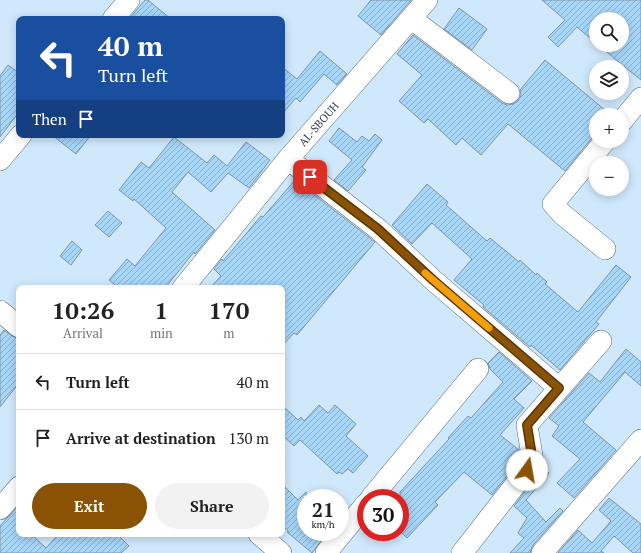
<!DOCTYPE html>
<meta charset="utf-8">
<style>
:root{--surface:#fff;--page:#f2f2f2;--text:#222;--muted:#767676;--line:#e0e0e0;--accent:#895204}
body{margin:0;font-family:"PT Serif",serif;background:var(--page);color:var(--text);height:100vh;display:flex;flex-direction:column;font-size:15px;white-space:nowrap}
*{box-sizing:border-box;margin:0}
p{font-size:13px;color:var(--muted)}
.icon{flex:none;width:22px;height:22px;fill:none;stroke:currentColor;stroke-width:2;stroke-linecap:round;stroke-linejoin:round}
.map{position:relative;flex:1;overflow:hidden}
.drawer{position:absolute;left:16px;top:285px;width:269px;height:252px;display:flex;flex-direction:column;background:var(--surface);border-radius:8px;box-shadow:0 2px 10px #0003}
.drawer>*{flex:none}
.banner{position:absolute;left:16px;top:16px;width:269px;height:122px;border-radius:8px;box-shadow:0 2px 10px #0003;background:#1a4fa0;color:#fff;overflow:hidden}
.controls{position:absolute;left:589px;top:12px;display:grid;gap:8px}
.controls a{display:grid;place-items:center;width:40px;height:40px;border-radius:50%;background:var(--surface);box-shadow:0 2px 10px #0003;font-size:20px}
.speed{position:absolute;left:297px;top:489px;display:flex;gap:8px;font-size:20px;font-weight:700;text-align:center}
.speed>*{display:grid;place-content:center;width:52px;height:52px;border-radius:50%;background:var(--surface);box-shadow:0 2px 10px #0003;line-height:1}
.speed small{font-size:10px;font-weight:400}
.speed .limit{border:6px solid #d22;background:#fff;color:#111}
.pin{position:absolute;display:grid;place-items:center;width:34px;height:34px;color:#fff;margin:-17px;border-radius:8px;box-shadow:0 2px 6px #0006}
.me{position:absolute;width:44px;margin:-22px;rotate:13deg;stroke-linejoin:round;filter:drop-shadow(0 0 3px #0008)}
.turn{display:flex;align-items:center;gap:14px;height:84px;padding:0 16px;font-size:18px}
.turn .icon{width:52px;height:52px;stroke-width:2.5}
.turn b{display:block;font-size:28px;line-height:34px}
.then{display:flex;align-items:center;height:38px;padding:0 16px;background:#0003;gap:8px;font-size:15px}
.eta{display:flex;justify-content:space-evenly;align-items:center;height:68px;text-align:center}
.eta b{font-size:24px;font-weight:700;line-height:28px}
.action{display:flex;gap:8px;margin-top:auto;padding:8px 16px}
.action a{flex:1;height:46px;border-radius:24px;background:var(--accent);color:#fff;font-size:16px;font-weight:700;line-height:46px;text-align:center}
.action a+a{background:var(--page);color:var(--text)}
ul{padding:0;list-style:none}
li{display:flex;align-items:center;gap:12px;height:56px;padding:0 16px;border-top:1px solid var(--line)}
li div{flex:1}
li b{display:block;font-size:15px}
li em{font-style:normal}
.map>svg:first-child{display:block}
</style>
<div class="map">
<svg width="641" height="553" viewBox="0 0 641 553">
<defs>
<pattern id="building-hatch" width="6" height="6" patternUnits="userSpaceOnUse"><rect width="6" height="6" fill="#a8d6f8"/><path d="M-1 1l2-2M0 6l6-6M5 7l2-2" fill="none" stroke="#8aafcb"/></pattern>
</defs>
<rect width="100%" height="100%" fill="#cfe8fb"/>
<!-- building -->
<g fill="url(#building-hatch)" stroke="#7e95a6">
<polygon points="145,0 148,0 171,19 129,19"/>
<polygon points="371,0 411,0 381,35 358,16"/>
<polygon points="542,0 641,0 641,80 598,45 622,45 622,19 596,19 596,43 577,27 558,47 548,37 565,20"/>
<polygon points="459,8 487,29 472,50 444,29"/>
<polygon points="413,35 502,103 507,105 513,104 518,101 521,95 520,90 545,60 611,115 596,115 596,133 565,171 508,124 481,155 462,138 456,145 428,119 424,123 399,101 422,75 397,54"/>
<polygon points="320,51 347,74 337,85 324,74 300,102 296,98 282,114 282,67 297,79"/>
<polygon points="8,65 19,73 19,112 0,137 0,76"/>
<polygon points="339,128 357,142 362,136 369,141 375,134 382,140 362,167 366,170 348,191 334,180 352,160 329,141"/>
<polygon points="52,135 91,135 76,154"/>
<polygon points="174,137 207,163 214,155 227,166 246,142 270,160 249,188 228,173 211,192 188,172 172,192 215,230 195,254 194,252 165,288 119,288 109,280 127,259 135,266 166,228 134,199 133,201 119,190 141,162 149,168"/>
<polygon points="295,180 375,242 297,335 294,333 282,346 282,288 210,288 221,276 214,269 222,259 223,261 261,216 263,217"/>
<polygon points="427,184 448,202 446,205 487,241 490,238 519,262 520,260 536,275 537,273 547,282 545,284 578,312 616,265 631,277 596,322 599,324 560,370 531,345 530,347 483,307 484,305 454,280 472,259 432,223 412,244 392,225"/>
<polygon points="108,211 122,223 109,237 95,225"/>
<polygon points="72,241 82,250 71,265 60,256"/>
<polygon points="4,330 12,336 19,339 19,383 0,407 0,335"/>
<polygon points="626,349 641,362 641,386 625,372 583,422 616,450 574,498 557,483 580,459 552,436 559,426 549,418 589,373 600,382"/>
<polygon points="499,352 532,381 514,399 524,408 500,435 519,450 520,459 492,495 464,472 435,502 438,505 407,538 400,531 400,492 449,439 448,438 468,416 471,418 503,382 490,369 488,363"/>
<polygon points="282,405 298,420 301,417 304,421 319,405 328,413 335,405 356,424 346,436 368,456 353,473 348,469 342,474 339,472 337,474 300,440 294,446 282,435"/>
<polygon points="543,468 549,473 526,500 546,522 560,508 563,511 533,545 530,553 510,553 524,538 518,533 527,518 514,506"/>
<polygon points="282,484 298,500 306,492 306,532 328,532 312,553 287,532 289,532 282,525"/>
<polygon points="609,498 641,524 641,553 633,553 614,536 601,551 604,553 558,553 578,530 592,543 611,521 599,510"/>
<polygon points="19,505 19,534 31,534 46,548 59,534 117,534 129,546 121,553 0,553 0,526"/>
</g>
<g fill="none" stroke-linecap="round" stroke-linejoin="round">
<!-- minor casing -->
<g stroke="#566c7c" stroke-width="22">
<g id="minor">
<polyline points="113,19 129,0"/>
<polyline points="412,19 509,93"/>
<polyline points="622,121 641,98"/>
<polyline points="288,159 378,229 433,280 559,388"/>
<polyline points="0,160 21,135"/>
<polyline points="605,249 562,214 553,204 605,141"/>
<path id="s1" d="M183 288 288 159 427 0"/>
<polyline points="0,311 19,327"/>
<polyline points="371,498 478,369"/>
<polyline points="0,509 19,487"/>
<polyline points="259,534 281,553"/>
<polyline points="326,553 366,504"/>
<polyline points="462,553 533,462 527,425 601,341"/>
<polyline points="542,553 641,440"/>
</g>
</g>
<!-- minor -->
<use href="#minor" stroke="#fff" stroke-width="21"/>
</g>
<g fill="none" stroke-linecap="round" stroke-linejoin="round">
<!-- route casing -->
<g stroke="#593503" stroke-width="10">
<polyline id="route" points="310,177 378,229 433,280 559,388 527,425 533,462 527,470"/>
</g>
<!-- route -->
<use href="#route" stroke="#895204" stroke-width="7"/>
<!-- slow -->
<polyline stroke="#f59e0b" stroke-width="7" points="425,273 489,328"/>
</g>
<g text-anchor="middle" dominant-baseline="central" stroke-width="4" stroke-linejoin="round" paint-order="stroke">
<!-- street labels -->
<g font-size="11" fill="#353f46" stroke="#fff">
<text stroke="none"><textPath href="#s1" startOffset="213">AL-SBOUH</textPath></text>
</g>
</g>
</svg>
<div class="controls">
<a><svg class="icon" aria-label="search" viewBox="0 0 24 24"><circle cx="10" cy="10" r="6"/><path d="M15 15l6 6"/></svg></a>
<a><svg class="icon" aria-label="layers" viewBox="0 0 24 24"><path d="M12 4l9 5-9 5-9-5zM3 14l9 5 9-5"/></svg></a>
<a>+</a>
<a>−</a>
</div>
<div class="speed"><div>21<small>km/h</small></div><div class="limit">30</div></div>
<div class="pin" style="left:310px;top:177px;background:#d93025"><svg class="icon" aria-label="arrive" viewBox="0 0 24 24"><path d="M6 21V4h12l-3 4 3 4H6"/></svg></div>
<svg class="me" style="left:527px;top:470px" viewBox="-20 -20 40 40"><circle r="19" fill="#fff"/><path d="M0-13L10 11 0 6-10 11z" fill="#895204"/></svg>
<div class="banner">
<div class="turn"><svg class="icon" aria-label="left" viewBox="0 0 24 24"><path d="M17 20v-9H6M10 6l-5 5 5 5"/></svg><div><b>40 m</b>Turn left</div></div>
<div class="then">Then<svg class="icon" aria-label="arrive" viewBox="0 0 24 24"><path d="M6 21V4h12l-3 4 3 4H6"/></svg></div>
</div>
<section class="drawer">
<div class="eta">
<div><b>10:26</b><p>Arrival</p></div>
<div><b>1</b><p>min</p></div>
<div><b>170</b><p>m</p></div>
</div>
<ul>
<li><svg class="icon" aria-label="left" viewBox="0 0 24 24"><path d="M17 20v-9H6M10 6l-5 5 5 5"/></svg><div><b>Turn left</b></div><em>40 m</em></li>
<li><svg class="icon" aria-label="arrive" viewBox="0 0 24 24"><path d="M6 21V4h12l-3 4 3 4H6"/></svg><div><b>Arrive at destination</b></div><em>130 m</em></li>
</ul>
<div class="action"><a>Exit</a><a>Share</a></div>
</section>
</div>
